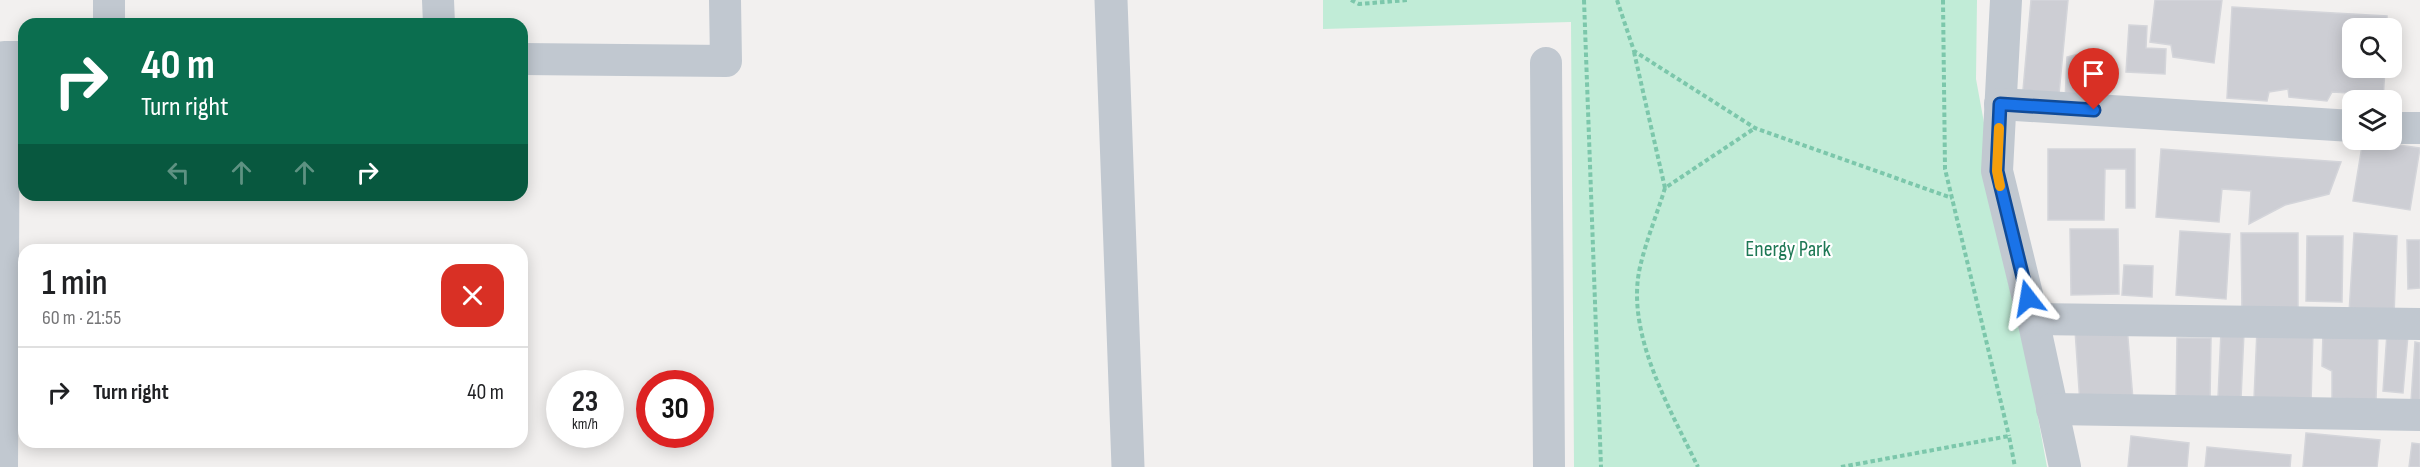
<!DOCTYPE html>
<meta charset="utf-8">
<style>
:root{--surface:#fff;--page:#f6f6f6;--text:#202124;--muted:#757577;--line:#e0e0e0}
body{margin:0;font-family:"Sofia Sans Condensed",sans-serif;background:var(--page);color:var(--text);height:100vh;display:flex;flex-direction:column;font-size:22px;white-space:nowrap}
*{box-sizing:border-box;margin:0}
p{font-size:20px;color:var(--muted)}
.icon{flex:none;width:33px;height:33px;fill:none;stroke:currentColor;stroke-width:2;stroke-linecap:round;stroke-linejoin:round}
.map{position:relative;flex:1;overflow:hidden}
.panel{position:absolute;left:18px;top:244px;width:510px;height:204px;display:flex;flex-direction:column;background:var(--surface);border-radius:18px;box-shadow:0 3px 15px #0003}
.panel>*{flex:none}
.hud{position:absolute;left:18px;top:18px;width:510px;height:183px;border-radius:18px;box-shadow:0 3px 15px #0003;background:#0b6e4f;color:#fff;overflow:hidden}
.fabs{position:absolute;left:2342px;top:18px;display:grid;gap:12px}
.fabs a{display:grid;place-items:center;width:60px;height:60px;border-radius:12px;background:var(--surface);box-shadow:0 3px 15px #0003;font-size:30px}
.speed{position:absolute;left:546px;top:370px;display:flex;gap:12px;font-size:30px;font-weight:700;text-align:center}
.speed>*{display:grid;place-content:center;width:78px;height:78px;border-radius:50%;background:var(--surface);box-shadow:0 3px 15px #0003;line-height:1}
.speed small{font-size:15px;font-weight:400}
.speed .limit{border:9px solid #d22;background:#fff;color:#111}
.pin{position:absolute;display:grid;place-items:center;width:51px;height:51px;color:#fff;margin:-62px -26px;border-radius:50% 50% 50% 0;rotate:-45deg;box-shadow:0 0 6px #0007}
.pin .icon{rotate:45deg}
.me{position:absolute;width:66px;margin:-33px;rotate:346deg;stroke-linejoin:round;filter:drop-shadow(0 0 4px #0008)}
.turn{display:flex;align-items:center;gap:21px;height:126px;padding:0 24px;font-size:27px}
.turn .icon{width:78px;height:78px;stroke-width:2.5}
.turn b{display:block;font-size:42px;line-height:51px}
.lanes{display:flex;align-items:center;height:57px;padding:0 24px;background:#0003;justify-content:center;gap:30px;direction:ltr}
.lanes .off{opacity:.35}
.round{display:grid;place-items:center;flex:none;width:63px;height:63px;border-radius:18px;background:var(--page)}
.head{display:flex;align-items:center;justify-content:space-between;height:102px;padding:0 24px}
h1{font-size:36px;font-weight:600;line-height:45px}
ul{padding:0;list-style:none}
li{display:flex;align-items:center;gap:18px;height:90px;padding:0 24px;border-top:2px solid var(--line)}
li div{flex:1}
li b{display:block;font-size:22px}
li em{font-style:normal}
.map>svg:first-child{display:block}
</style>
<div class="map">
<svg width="2420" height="467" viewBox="0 0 2420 467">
<rect width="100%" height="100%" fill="#f2f0ef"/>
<!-- green -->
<polygon fill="#c1ecd7" points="1323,0 1977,0 1976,79 2047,467 1574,467 1571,22 1323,29"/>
<!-- building -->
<g fill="#cdced4" stroke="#d4d5da" stroke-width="1.5">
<polygon points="2031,0 2068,0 2059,94 2023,90"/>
<polygon points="2155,0 2222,0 2214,63 2173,57 2171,45 2150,42"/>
<polygon points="2232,7 2387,16 2387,28 2352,28 2352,68 2385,68 2383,100 2349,100 2349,93 2332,92 2327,101 2289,97 2288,89 2269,92 2267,101 2227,98"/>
<polygon points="2129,25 2147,26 2146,48 2166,49 2165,74 2126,72"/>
<polygon points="2094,50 2090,92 2065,101 2067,57"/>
<polygon points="2363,140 2420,148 2410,210 2353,201"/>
<polygon points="2048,149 2135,149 2135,208 2126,208 2126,169 2105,169 2104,220 2048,220"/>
<polygon points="2161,149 2341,162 2329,194 2285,205 2249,224 2251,191 2222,189 2219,222 2156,217"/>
<polygon points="2070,229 2118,229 2119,294 2071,295"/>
<polygon points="2180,231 2230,234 2226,299 2176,295"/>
<polygon points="2241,233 2298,233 2298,313 2242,313"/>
<polygon points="2354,233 2397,236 2394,315 2349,313"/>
<polygon points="2307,236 2343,236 2342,302 2306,301"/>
<polygon points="2407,240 2420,240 2420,288 2408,289"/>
<polygon points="2124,265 2153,266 2152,297 2122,295"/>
<polygon points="2127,326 2133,400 2080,404 2075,330"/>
<polygon points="2257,330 2313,332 2311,402 2254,399"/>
<polygon points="2221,331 2244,332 2241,399 2218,398"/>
<polygon points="2323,333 2378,335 2376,400 2332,398 2332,371 2322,366"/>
<polygon points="2387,333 2408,335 2403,393 2383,391"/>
<polygon points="2177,338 2211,338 2210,401 2176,401"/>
<polygon points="2415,342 2420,343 2420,402 2411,401"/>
<polygon points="2306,433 2380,440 2377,467 2303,467"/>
<polygon points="2131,436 2189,443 2187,467 2128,467"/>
<polygon points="2412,443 2420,444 2420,467 2409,467"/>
<polygon points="2207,447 2291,455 2290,467 2205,467"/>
</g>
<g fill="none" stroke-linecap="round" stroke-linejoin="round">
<!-- path -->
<g stroke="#7cc7ab" stroke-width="4" stroke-dasharray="4.5 3" stroke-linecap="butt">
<polyline points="1351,0 1359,4 1408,0"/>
<polyline points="1584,0 1601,467"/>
<polyline points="1617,0 1634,51 1755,128 1952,198"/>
<polyline points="1943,0 1945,169 2009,436"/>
<polyline points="1634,52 1665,188 1755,128"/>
<path d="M1665 188C1657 214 1646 241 1640 267 1625 333 1670 409 1698 467"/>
<polyline points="1841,467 2009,436 2015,467"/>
</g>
<!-- minor -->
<g stroke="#c1c8d0" stroke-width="32">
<polyline points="109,0 109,24"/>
<polyline points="438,0 439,24"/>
<polyline points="2006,0 1997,171 2033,319 2065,467"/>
<polyline points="522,59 726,61 725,0"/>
<polyline points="1546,63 1549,467"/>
<polyline points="2000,104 2352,126"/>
<polyline points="2391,128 2420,128"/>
<polyline points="2033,319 2420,324"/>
<polyline points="2052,409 2420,415"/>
<polyline points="2,467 4,57 24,57"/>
</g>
<!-- tertiary -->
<polyline stroke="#c1c8d0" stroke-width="33" points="1111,0 1128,467"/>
</g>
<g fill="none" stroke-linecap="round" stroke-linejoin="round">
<!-- route casing -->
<g stroke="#114b97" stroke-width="15">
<polyline id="route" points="2028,298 1997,171 2000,104 2094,110"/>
</g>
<!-- route -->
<use href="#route" stroke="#1a73e8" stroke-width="10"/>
<!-- slow -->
<polyline stroke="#f59e0b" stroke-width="10" points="1999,128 1997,171 2000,186"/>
</g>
<g text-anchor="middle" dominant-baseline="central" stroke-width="4.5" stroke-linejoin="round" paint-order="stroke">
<!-- park labels -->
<g font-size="22" fill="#1e7855" stroke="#fff">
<text x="1788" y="249">Energy Park</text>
</g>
</g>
</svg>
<div class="fabs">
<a><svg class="icon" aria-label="search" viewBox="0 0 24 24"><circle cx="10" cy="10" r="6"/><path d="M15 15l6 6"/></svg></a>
<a><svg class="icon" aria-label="layers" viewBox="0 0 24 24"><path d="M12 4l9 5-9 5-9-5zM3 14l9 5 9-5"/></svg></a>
</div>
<div class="speed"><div>23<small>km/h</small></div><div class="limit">30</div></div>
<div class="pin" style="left:2094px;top:110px;background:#d93025"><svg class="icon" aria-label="arrive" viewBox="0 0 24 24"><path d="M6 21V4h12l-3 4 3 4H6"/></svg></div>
<svg class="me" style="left:2028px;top:298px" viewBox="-20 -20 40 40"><path d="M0-17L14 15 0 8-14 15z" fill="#1a73e8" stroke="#fff" stroke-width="4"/></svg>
<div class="hud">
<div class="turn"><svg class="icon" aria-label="right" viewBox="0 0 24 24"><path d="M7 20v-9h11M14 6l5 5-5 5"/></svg><div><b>40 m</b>Turn right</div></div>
<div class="lanes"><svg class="icon off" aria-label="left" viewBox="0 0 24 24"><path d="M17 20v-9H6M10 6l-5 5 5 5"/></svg><svg class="icon off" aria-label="ahead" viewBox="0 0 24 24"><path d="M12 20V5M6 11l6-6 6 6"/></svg><svg class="icon off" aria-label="ahead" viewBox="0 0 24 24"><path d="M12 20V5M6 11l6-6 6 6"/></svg><svg class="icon" aria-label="right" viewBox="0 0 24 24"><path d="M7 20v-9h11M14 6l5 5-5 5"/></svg></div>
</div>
<section class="panel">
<div class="head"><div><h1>1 min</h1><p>60 m · 21:55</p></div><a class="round" style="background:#d93025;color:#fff"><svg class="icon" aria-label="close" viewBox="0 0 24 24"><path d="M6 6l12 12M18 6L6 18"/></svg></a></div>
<ul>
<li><svg class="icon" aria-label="right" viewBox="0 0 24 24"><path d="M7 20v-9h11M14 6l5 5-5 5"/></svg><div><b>Turn right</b></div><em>40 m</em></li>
</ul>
</section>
</div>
